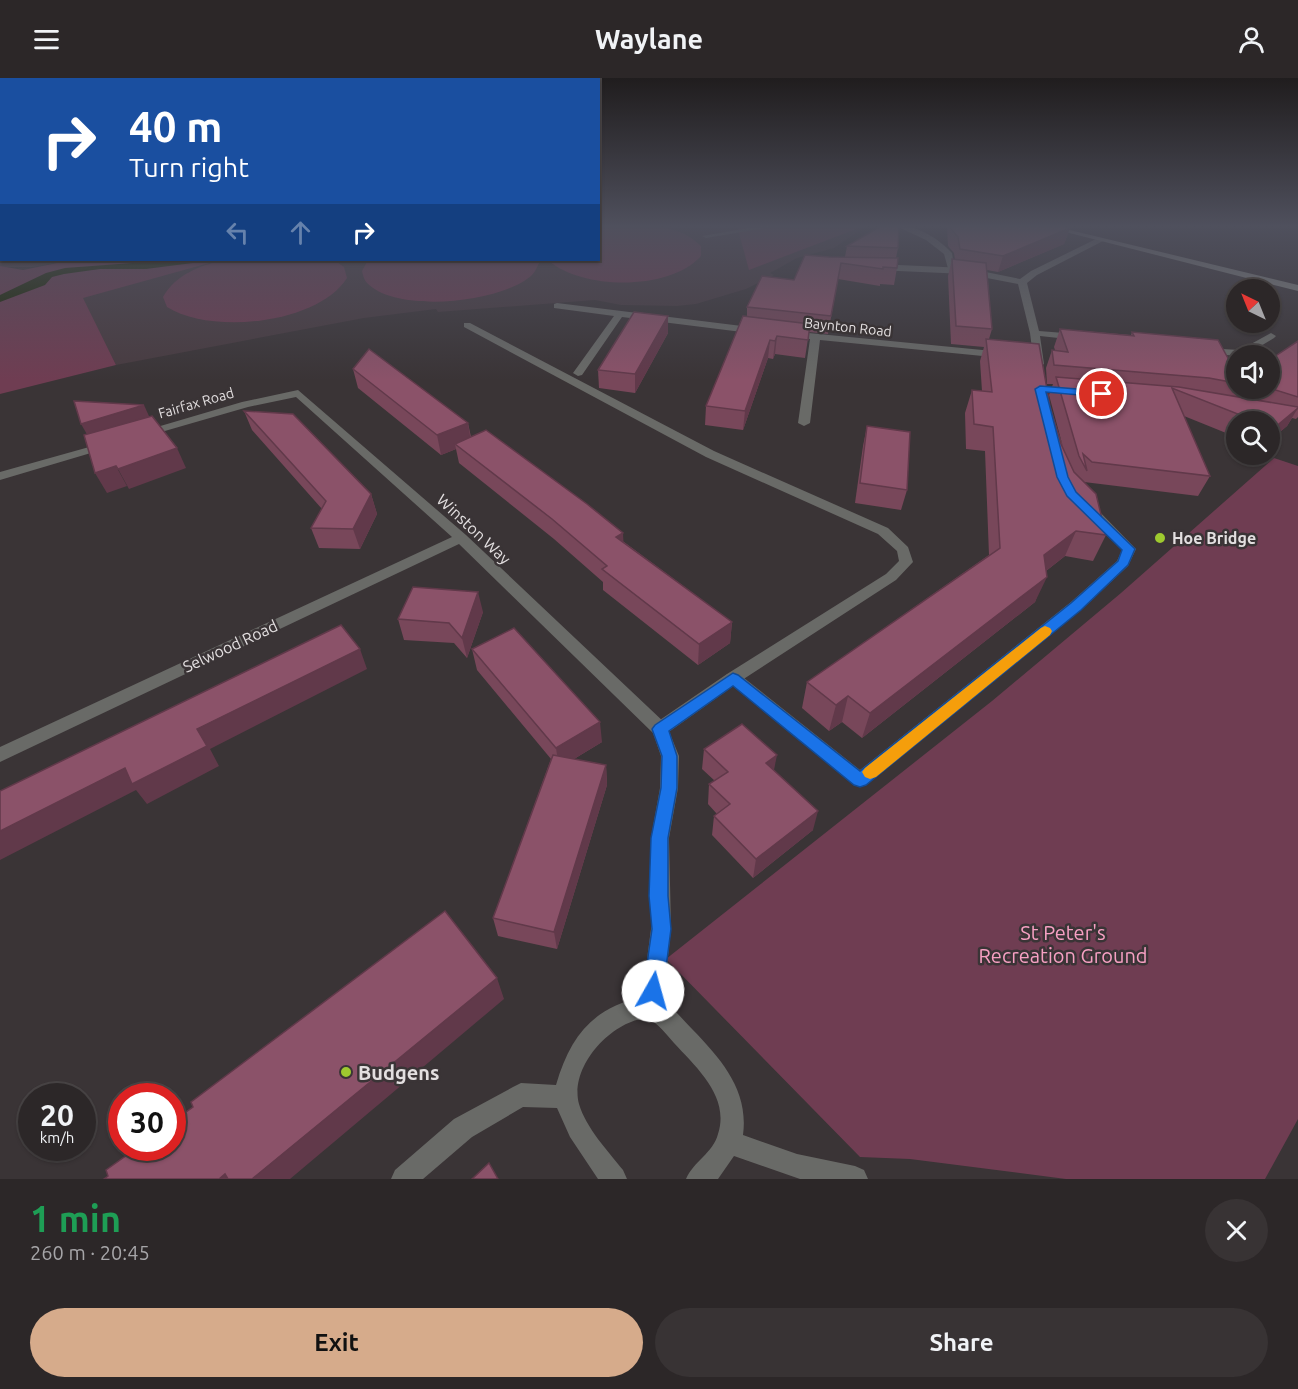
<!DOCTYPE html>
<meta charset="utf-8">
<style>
:root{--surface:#2c2728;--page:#383334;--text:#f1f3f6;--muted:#a6a5a8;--line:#484445;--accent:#d6ab8b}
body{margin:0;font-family:Ubuntu,sans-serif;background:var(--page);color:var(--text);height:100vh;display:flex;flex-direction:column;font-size:22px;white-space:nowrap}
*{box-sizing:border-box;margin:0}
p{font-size:20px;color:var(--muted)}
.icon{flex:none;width:33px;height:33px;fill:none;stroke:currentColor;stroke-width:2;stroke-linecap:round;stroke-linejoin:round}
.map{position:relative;height:1101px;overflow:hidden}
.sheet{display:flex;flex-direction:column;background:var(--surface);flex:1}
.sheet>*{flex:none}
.guide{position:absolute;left:0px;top:0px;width:600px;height:183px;box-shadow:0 2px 4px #0004,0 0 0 2px var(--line);background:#1a4fa0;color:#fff;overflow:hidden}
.needle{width:39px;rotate:317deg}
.tools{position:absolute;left:1226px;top:201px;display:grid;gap:12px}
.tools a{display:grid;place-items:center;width:54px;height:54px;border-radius:50%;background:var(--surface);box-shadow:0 2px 4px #0004,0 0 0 2px var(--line);font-size:30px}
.speed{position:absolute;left:18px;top:1005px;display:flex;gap:12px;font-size:30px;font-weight:700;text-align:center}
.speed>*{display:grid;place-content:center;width:78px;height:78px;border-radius:50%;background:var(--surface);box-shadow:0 2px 4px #0004,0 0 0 2px var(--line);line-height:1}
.speed small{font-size:15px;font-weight:400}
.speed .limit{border:9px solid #d22;background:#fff;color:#111}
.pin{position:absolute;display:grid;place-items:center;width:51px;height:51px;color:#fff;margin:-26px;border:3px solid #fff;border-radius:50%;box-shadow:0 2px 6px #0007}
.me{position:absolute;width:66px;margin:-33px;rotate:7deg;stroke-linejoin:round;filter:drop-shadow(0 0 4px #0008)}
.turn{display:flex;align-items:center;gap:21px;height:126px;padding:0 30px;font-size:27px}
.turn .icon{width:78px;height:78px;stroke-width:2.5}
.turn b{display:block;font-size:42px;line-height:51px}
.lanes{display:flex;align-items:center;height:57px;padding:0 30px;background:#0003;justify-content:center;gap:30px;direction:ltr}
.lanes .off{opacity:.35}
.round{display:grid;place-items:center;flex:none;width:63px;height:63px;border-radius:32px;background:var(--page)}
.head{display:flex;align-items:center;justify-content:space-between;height:102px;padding:0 30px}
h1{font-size:36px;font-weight:700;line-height:45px;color:#1e9e55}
.action{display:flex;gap:12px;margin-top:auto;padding:12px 30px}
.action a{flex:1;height:69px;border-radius:36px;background:var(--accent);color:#111;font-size:24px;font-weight:700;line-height:69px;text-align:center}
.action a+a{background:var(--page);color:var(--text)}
header{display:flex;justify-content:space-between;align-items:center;height:78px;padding:0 30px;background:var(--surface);font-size:27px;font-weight:700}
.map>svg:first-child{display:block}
</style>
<header><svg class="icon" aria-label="menu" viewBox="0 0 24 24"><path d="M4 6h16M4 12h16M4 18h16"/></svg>Waylane<svg class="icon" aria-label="person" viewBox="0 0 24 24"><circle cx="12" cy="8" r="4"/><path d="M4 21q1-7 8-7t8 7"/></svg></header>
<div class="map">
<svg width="1298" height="1101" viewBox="0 0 1298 1101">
<rect width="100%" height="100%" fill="#3a3436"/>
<!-- built -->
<g fill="#483b40">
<polygon points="0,148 2,182 74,182 32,189 0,189"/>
<polygon points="599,148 866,148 834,170 797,180 770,195 774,197 746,211 696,226 677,228 621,227 595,222 438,234 436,231 364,240 116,287 82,220 90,198 216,182 598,182"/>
</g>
<!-- green -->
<g fill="#6f3d52">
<path d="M599 148C634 148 674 141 701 168V178C670 213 583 212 549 183L598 182Z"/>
<polygon points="737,148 864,148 749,192"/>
<polygon points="72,182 220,182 83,220 116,287 0,316 0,188 23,192"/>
<path d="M223 182H334L344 189 347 200C318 246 211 257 167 229L163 219C176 196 200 188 223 182Z"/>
<path d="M368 182H538L539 185C537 189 535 194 532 197 502 225 397 236 367 205 364 202 363 197 362 193Z"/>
<polygon points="1274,380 1298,388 1298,1041 1265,1101 1066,1101 910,1081 860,1079 666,881 992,623 1121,515"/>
</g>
<!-- water -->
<polygon fill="#192500" points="173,182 216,182 146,191 100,191 64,196 52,199 45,207 0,224 0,217 46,195 65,190"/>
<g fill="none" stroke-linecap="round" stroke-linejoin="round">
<!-- lane -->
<g fill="#696a67" fill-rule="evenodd">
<polygon points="761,148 777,148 706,160 702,158"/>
<path d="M896 148C916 146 939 161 952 175L955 194H949L944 176 926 162Z"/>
<polygon points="464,245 470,245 714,373 888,450 908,469 913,484 896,502 739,604 666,656 660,658 654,656 652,651 654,646 727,596 886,496 899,483 897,473 878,456 706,379 464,249"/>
</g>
<!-- street -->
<g fill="#696a67" fill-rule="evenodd">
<polygon points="1098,160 1105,162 1037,197 1027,205 1039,253 1077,256 1082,259 1077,262 1040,258 1044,286 1039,289 1034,286 1030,255 1018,206 966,196 876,192 872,189 876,186 966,190 1020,201 1031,193"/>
<polygon points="557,225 758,250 763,253 758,256 622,239 582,297 578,298 573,295 614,238 554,230 554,226"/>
<polygon points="788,253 1003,274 1008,277 1003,280 820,262 810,345 804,348 798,345 810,261 785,258 785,254"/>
<polygon points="1271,255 1276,258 1274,260 1244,278 1205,276 1200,273 1205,270 1240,272"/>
<path d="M298 312 466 457 666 646 679 678 678 710 669 760 671 851 663 924C675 931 683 942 693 952 722 982 749 1013 743 1057L797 1076 855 1088 864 1092 868 1101H800L734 1078 718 1101H686C693 1084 713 1075 718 1056 730 1019 697 990 674 965 666 956 658 945 647 940 611 943 569 989 579 1026 586 1050 608 1073 623 1092L627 1101H598L570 1059 557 1030 523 1029 472 1059 423 1101H391L395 1092 454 1041 513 1009 521 1005 556 1007C570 959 592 930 642 919L651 851V760L660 710 661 678 653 655 459 466 0 684V669L452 459 296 319 248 329 144 359 138 356 140 354 242 324Z"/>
<polygon points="107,364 113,367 111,369 0,402 0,394"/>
<polygon points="1087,425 1092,426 1136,471 1128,488 1081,532 866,707 860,709 854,707 725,600 727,596 739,596 860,692 1071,524 1117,483 1122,472 1082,432 1081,429 1082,426"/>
</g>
<!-- secondary -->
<polygon fill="#848682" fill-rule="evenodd" points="1042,148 1053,148 1298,207 1298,213"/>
</g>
<!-- wall -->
<g fill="#78475a">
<polygon points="947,148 1062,148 1070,150 1064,166 998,194 987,192 992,251 989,261 1050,328 1063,369 1049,317 1053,306 1047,306 1046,290 1052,272 1055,272 1054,269 1060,251 1131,257 1132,254 1236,295 1236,310 1269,310 1274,279 1298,263 1298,339 1296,341 1292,340 1287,348 1269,363 1269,344 1236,344 1236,359 1184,338 1210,398 1198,418 1084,404 1106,457 1093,483 1065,478 1046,493 1035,524 862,660 842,644 829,653 802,630 807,604 989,477 985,373 966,371 965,335 972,312 982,313 980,283 984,269 951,266 948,198 952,181 955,182 954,175 948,168"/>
<polygon points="847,168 898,170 896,180 897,190 894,207 880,206 880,208 838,201 828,256 809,254 805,280 775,276 773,281 768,280 743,352 705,347 706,328 747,239 747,229 794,202 829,179 845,179"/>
<polygon points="668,238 668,255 635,315 599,310 598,292"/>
<polygon points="353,291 468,345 471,359 624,464 732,544 730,565 698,587 603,512 603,504 554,461 459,385 456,371 441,377 358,310"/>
<polygon points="244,333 371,416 377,436 360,471 319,470 311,450 322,431 252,352"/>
<polygon points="867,348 907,412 901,432 855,425 863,368"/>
<polygon points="483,534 467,580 454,565 404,562 398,541"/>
<polygon points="472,571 602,664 574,681 606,687 607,707 557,871 498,858 493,840 551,681 477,592"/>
<polygon points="704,671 774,692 813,752 753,800 712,757 714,738 717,736 708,726 709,706 715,703 702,691"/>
</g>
<!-- shaded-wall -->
<g fill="#61394a">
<polygon points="1070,150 1064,166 998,194 1003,178"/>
<polygon points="668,238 668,255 635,315 635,296"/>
<polygon points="777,258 775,276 773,281 775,263"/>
<polygon points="770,262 768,280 743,352 745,333"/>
<polygon points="144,327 153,347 92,365 81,346"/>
<polygon points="1298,330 1287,348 1269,363 1269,358 1274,350"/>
<polygon points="468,345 471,364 455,366 456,371 441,377 437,357"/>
<polygon points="177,370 186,390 129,411 118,391"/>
<polygon points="116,388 127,408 107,415 95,395"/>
<polygon points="371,416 377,436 360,471 353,451"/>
<polygon points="1076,453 1065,478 1033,503 1044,477"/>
<polygon points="623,455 624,475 616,459"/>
<polygon points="1047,499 1035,524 862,660 870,635"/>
<polygon points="478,514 483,534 467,580 462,560"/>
<polygon points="732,544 730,565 698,587 699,566"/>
<polygon points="360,571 367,591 210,671 219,688 147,726 136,712 0,782 0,753 197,651"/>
<polygon points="848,618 842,644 829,653 836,627"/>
<polygon points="600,644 602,664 559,690 556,670"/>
<polygon points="777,677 773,697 766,685"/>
<polygon points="606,687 607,707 557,871 554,854"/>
<polygon points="818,733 813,752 753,800 756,781"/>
<polygon points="497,900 504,921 290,1101 252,1101"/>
<polygon points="225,1096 233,1101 219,1101"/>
</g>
<!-- building -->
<g fill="#8b5269" stroke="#61394a" stroke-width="1.5">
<polygon points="881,148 899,148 898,170 847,168"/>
<polygon points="951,148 1062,148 1070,150 1003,178 960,171 958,159 952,152"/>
<polygon points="805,177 829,179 898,180 897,190 883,189 883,191 841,185 831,238 747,229 762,198 794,202"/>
<polygon points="952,181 986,185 992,251 956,248"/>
<polygon points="634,234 668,238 635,296 598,292"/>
<polygon points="743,238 810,246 808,262 777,258 775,263 770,262 745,333 706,328"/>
<polygon points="1060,251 1134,258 1132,254 1218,262 1236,295 1236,305 1209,300 1054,287 1052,272 1068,274"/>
<polygon points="986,261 1039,266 1050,328 1061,366 1074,394 1096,416 1106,457 1076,453 1044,477 1047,499 870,635 848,618 836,627 807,604 1000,470 993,349 974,346 972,312 992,314"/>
<polygon points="1298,263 1298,319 1269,310 1269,278 1263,278 1265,276 1274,279"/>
<polygon points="369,271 468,345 437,357 353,291"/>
<polygon points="1056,299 1179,309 1298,329 1298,330 1274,350 1269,348 1269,344 1258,344 1172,310 1210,398 1092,384 1083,376 1087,393 1079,378"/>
<polygon points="74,323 144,327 81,346"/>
<polygon points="244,333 293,336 371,416 353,451 311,450 326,423"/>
<polygon points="152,338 177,370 118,391 116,388 95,395 84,357"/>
<polygon points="867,348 910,354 907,412 860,405"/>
<polygon points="486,352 587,426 623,455 616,459 732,544 699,566 602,491 607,488 552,441 455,366"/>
<polygon points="413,509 478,514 462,560 449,545 398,541"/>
<polygon points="341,547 360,571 197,651 207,668 132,706 125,690 0,753 0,713"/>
<polygon points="514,550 600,644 556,670 472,571"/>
<polygon points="742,646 777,677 766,685 818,733 756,781 714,738 730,726 709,706 728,694 704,671"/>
<polygon points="553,677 606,687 554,854 493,840"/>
<polygon points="445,833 497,900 252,1101 228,1101 225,1096 219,1101 104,1101 108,1098 106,1092 137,1070 172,1070 172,1044 193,1029 191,1024"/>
<polygon points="489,1085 498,1101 472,1101"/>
</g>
<!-- sky -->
<linearGradient id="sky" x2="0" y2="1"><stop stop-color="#201d1e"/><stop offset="0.49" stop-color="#4f505d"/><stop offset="1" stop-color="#4f505d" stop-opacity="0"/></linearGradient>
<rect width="1298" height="302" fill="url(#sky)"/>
<!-- route -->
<polygon fill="#1a73e8" stroke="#114b97" stroke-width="1.5" points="1040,308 1102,313 1107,316 1102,319 1046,314 1068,399 1076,414 1133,469 1135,471 1128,487 1081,532 866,707 860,709 854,707 733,608 669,653 677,678 677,710 668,760 668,818 671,851 663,913 660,920 653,923 646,920 643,913 652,851 649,818 651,760 661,710 662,678 652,651 655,647 733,595 738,597 860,693 1071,525 1118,483 1122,472 1067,418 1057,399 1035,311"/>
<!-- slow -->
<polygon fill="#f59e0b" points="1045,548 1050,550 1052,553 1050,557 876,699 870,701 865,699 862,694 865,690 1041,550"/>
<!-- markers -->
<g fill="#9eca2f" stroke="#3a3436" stroke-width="2">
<circle cx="1160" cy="460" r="6"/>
<circle cx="346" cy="994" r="6"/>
</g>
<g text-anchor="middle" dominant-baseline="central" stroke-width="5" stroke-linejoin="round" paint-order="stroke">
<!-- far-street labels -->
<g font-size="14" fill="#e3dfe0" stroke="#3a3436">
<text transform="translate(848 249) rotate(6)">Baynton Road</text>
<text transform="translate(196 325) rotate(-16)">Fairfax Road</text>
</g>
<!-- street labels -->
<g font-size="16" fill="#e3dfe0" stroke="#3a3436">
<text transform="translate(474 451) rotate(43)">Winston Way</text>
<text transform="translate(230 568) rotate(-25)">Selwood Road</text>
</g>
<!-- poi labels -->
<g font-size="16" font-weight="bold" fill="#e3dfe0" stroke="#3a3436" text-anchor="start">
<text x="1172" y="460">Hoe Bridge</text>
</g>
<!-- near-park labels -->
<g font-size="20" fill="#f7a0c3" stroke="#3a3436">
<text x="1063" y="854">St Peter's<tspan x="1063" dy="23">Recreation Ground</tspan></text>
</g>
<!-- near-poi labels -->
<g font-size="20" font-weight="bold" fill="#e3dfe0" stroke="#3a3436" text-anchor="start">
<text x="358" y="994">Budgens</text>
</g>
</g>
</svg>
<div class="tools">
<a><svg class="needle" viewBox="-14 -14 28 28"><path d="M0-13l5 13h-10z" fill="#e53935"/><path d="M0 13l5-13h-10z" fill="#a6a5a8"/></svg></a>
<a><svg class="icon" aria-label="sound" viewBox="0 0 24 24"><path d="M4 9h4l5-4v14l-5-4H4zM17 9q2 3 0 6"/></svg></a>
<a><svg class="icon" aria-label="search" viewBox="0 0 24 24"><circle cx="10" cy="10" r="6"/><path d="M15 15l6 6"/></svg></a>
</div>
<div class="speed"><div>20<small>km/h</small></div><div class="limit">30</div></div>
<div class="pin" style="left:1102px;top:316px;background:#d93025"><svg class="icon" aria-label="arrive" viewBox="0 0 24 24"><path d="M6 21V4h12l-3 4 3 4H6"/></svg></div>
<svg class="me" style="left:653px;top:913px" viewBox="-20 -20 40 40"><circle r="19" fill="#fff"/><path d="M0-13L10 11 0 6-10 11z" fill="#1a73e8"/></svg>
<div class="guide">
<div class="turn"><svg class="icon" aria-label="right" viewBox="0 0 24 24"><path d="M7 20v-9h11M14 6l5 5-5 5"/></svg><div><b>40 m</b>Turn right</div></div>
<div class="lanes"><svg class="icon off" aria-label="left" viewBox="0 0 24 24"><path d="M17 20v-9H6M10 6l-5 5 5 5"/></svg><svg class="icon off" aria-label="ahead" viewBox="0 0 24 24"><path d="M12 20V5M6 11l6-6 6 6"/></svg><svg class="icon" aria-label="right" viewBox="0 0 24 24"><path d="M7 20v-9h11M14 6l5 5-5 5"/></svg></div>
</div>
</div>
<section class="sheet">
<div class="head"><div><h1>1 min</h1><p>260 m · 20:45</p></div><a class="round"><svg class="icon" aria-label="close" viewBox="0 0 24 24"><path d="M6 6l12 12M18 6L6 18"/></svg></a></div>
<div class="action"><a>Exit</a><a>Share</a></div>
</section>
